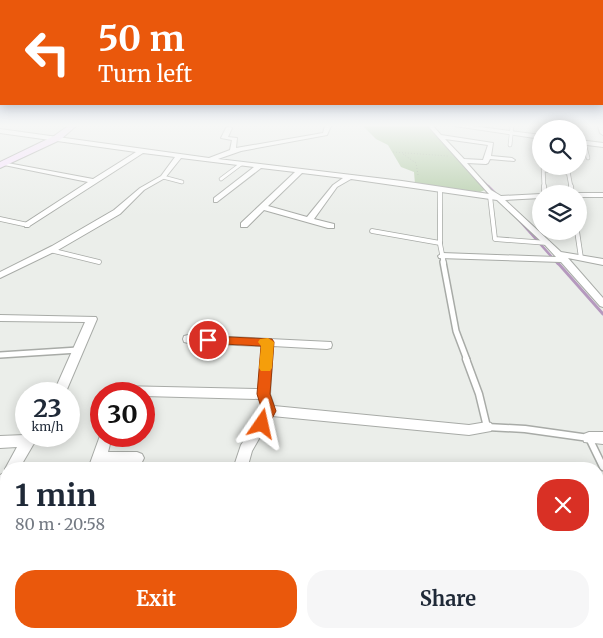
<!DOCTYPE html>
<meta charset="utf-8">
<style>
:root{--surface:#fff;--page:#f6f6f7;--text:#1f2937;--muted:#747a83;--accent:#ea580c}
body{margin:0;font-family:Merriweather,serif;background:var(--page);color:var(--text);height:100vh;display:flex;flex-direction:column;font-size:19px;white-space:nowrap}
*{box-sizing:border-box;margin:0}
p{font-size:16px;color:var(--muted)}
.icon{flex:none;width:28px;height:28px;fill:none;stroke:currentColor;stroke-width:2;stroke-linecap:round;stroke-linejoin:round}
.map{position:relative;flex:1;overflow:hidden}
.drawer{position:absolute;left:0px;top:462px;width:604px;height:176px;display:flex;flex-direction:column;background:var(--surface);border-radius:20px 20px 0 0;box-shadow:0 2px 12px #0003}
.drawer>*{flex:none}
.guide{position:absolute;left:0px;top:0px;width:604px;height:105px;box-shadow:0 2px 12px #0003;background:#ea580c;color:#fff;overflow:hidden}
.controls{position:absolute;left:532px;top:120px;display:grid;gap:10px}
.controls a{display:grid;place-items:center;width:55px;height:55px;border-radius:50%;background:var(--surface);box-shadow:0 2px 12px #0003;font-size:25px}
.speed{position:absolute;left:15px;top:382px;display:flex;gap:10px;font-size:25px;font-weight:700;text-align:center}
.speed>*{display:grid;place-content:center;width:65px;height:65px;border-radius:50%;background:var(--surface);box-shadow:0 2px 12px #0003;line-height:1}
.speed small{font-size:12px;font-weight:400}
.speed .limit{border:8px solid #d22;background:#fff;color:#111}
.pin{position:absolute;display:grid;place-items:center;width:42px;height:42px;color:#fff;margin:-21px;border:2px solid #fff;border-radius:50%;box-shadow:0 1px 5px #0007}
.me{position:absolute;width:55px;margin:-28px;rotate:11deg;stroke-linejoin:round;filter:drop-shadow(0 0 4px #0008)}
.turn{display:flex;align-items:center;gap:18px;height:105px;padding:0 15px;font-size:22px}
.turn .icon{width:65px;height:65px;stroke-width:2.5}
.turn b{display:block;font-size:35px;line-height:42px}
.round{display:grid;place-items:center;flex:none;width:52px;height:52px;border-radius:20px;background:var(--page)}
.overview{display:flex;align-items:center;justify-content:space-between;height:85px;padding:0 15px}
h1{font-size:30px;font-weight:700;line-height:38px}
.button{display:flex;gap:10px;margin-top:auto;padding:10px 15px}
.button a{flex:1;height:58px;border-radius:20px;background:var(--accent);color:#fff;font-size:20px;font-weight:700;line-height:58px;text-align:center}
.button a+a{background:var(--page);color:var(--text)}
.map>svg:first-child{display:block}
</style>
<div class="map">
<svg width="603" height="638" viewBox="0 0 603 638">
<rect width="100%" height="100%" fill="#ebeeea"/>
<!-- green -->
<polygon fill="#b6ceab" points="363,126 427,126 485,190 480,192 415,184 414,172 401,167 388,145 376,139"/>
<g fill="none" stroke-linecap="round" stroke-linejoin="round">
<!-- stream-far2 -->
<polyline stroke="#b599be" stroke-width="2" points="482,180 489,187"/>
<!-- stream-far1 -->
<g stroke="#b599be" stroke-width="2.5">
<polyline points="488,186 495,193"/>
<polyline points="519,220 558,264"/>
</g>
<!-- stream -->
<polyline stroke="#b599be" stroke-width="3" points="557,262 603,314"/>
<!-- lane-far3 casing -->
<g stroke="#a8aba7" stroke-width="4.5">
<g id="lane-far3">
<polyline points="543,126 543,129"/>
<polyline points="560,126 561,129"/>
<polyline points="584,143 588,158"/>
<polyline points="510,145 512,126"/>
<polyline points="543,166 544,187"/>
<polyline points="567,166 571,187"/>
<polyline points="544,170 568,173"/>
<polyline points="163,177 182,182"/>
<polyline points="221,179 241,164"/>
</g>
</g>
<!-- lane-far2 casing -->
<g stroke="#a8aba7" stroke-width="5.5">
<g id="lane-far2">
<polyline points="544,186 544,194"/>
<polyline points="571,186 572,194"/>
<polyline points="440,189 440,244 444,264"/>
<polyline points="490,196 495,239 548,243"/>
<polyline points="0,219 28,225"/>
<polyline points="372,231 440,243"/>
<polyline points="577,231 581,258"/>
<polyline points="50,250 99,262"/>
</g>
</g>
<!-- lane-far1 casing -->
<g stroke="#a8aba7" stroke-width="8">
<g id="lane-far1">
<polyline points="443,262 456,331 467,360"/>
<polyline points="0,355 78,350"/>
</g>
</g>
<!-- lane casing -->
<g stroke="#a8aba7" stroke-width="9">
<polyline id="lane" points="466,359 479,394 487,427 525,429 589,438 603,467"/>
</g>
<!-- street casing -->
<g stroke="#a8aba7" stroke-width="2">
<g id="street">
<path d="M229 126 232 128 228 137 237 138 236 148 323 133 325 126H331L327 135 241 151 218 159 402 181 489 194 428 126H433L441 135 493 143 491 156 512 158 515 160 514 161 490 159 488 163 486 164 467 163 491 190 501 196 541 194V198L505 200 561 252 603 259V265L568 258 603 298V307L600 306 561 262 439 258 438 256 442 253 556 257 545 245 497 200 351 179 337 187 314 219 334 224V228H328L264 210 247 227H241V223L295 172 261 168 217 202H214V198L254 167 181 158 165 178 144 190 120 214 58 250 0 278V272L52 246 114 210 140 188 161 176 175 157 143 153 28 227H25V223L88 182 4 165 1 163 2 162 93 179 136 152 0 133V129L209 158 230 150 232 140 221 138 226 128ZM445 139 488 145 483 160 464 159ZM302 173 343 178 333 185 307 217 268 206Z"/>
<polygon points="455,126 472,126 541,135 541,139"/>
<polygon points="598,126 603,126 603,135 600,133"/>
<polygon points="579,140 603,143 603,147 579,144"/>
<polygon points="579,193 603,193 603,197 579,197 579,194 576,194"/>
<polygon points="0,315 96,317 97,319 65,394 53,394 85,322 0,321"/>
<polygon points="188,335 331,342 332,345 331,348 327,349 273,346 270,394 274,406 469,425 487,422 491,423 493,427 491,431 469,435 272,416 252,451 247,469 233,469 241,445 263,411 259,399 144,396 144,394 113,394 115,388 119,386 259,389 262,346 188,343 184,342 183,339 184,336"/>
<polygon points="589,432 603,432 603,444 584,442 583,438 584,434"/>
<polygon points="101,433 101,436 112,436 108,452 137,452 142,454 144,458 142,462 137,464 104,464 102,469 88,469"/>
<polygon points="25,435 40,436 33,445 19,469 6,469 6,471 5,469 17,447 0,448 0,436"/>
<polygon points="6,472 6,491 0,496 0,475"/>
<polygon points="0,594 6,595 6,611 0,610"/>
<polygon points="124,632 163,632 165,638 127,638"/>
<polygon points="182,632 200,632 199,638 181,638"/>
</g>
</g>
<!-- secondary casing -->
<g stroke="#a8aba7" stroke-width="2">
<polygon id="secondary" points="68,126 76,126 60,140 0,168 0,162 54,136"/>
</g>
<!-- path -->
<g stroke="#999b98" stroke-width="1" stroke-dasharray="0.5 2.5" stroke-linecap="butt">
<polyline points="393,152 448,156"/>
<polyline points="403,154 416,163 418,175"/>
</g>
<!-- lane-far3 -->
<use href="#lane-far3" stroke="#fff" stroke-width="3"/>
<!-- lane-far2 -->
<use href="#lane-far2" stroke="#fff" stroke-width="4"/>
<!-- lane-far1 -->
<use href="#lane-far1" stroke="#fff" stroke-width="5"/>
<!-- lane -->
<use href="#lane" stroke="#fff" stroke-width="6"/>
<!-- street -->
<use href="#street" fill="#fff" fill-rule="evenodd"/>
<!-- secondary -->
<use href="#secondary" fill="#f8e2ff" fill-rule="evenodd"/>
</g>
<!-- sky -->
<linearGradient id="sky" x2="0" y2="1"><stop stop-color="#93a9d7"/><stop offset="0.58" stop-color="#f6f7f6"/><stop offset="1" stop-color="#f6f7f6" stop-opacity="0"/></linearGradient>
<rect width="603" height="216" fill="url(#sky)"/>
<!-- route -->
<polygon fill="#ea580c" stroke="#983908" points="208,336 272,339 274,342 270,394 276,411 267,428 262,430 256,428 254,424 262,410 257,394 261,346 204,343 202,340"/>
<!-- slow -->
<polygon fill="#f59e0b" points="268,338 274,342 272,368 270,371 261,371 259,368 261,346 258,342 260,339"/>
</svg>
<div class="controls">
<a><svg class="icon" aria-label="search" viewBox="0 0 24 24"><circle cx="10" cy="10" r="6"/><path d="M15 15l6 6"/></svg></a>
<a><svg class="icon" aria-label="layers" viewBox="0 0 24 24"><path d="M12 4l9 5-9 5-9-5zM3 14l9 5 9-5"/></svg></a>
</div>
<div class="speed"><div>23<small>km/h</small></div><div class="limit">30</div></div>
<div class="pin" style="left:208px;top:340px;background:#d93025"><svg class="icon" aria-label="arrive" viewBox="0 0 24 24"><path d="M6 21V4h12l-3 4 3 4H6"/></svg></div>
<svg class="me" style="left:262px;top:424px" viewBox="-20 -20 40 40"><path d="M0-17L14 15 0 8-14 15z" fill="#ea580c" stroke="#fff" stroke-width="4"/></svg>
<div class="guide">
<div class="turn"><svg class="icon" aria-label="left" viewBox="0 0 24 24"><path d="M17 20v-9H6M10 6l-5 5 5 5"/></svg><div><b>50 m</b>Turn left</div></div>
</div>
<section class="drawer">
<div class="overview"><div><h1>1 min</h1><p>80 m · 20:58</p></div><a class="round" style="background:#d93025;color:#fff"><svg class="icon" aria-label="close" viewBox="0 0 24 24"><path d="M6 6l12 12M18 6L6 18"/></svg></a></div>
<div class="button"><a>Exit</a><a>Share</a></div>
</section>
</div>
